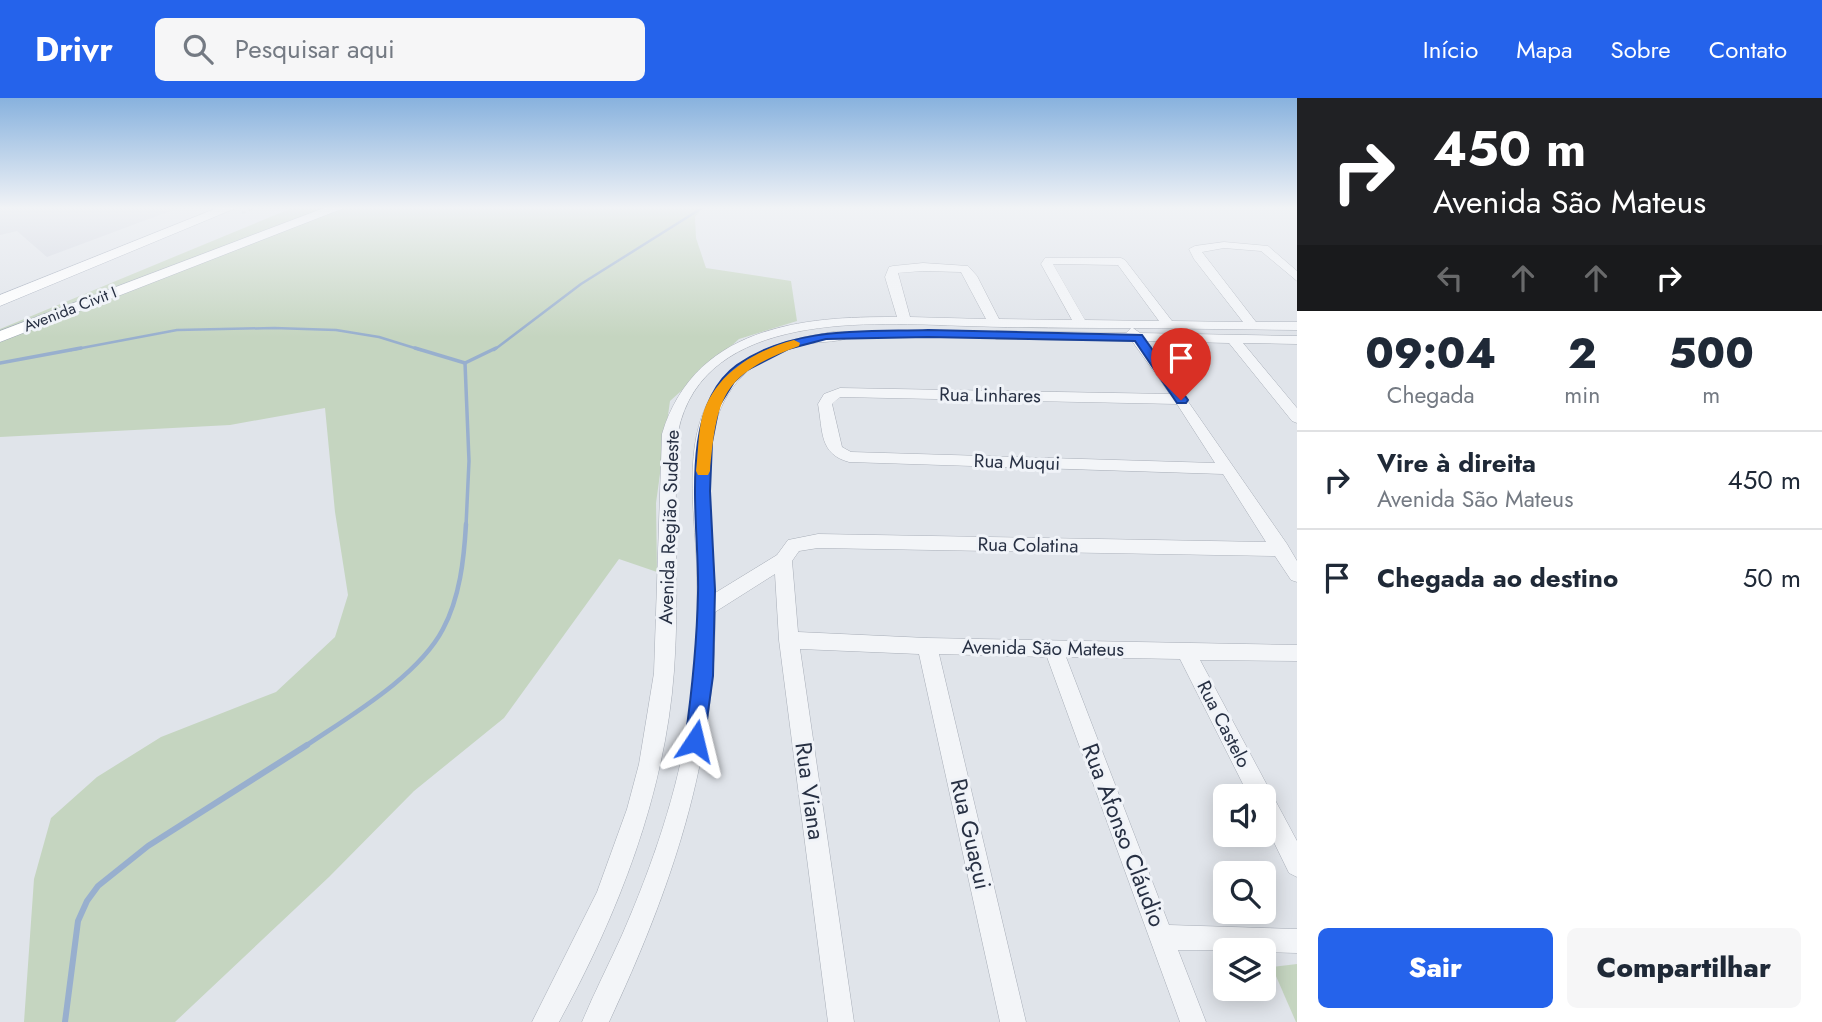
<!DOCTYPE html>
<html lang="pt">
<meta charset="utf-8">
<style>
:root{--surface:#fff;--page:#f6f6f7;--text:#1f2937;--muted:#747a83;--line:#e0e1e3;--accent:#2563eb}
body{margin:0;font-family:Jost,sans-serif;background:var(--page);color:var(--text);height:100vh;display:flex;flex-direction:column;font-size:26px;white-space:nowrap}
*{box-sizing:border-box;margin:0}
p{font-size:23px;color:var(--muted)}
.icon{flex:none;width:38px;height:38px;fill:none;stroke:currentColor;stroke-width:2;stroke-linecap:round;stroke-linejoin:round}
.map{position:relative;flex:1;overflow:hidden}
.details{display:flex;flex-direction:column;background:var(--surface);width:525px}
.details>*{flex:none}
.hud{background:#202124;color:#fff;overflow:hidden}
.buttons{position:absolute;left:1213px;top:686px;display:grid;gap:14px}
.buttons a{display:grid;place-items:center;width:63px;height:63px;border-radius:10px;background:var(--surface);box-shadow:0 4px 18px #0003;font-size:35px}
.pin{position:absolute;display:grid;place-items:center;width:60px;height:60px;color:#fff;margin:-72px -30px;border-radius:50% 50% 50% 0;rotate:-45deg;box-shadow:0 0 7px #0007}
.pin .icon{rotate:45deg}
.me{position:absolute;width:77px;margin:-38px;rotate:10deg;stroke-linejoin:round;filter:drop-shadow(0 0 5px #0008)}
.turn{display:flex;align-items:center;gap:24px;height:147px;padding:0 21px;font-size:32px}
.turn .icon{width:91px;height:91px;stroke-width:2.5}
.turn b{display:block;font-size:49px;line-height:60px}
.lanes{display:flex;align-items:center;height:66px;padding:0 21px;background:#0003;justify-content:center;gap:35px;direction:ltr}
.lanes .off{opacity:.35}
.eta{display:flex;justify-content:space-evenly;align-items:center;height:119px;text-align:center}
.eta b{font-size:42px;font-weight:800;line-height:49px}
.primary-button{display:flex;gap:14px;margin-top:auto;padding:14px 21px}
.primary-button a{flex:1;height:80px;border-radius:10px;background:var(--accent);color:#fff;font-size:28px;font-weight:800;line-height:80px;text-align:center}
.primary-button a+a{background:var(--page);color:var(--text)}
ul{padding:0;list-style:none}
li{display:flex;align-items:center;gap:21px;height:98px;padding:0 21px;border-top:2px solid var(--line)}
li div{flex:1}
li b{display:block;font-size:26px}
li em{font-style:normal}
header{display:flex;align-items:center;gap:42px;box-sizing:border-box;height:98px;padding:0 35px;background:var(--accent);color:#fff}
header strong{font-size:33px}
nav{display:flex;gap:38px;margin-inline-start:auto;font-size:24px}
.search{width:490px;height:63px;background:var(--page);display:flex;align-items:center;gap:18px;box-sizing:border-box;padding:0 24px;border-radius:10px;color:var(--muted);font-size:26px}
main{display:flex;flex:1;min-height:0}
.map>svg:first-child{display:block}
</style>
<header>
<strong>Drivr</strong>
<div class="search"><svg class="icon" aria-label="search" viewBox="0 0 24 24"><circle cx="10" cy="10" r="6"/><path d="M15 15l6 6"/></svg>Pesquisar aqui</div>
<nav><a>Início</a><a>Mapa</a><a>Sobre</a><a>Contato</a></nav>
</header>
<main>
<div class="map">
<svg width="1297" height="924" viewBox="0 0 1297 924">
<rect width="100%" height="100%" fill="#e0e4ea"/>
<!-- built -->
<polygon fill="#d2d6e0" points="0,110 178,110 47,159 17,133 0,137"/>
<!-- green -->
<g fill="#c5d5c0">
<polygon points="292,110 703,110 695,119 696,140 706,170 791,183 797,223 739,241 670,303 656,405 657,474 619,461 504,620 414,693 329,779 175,924 24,924 34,781 51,720 97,679 161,639 276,594 335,539 348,497 335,414 325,310 230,327 0,339 0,231"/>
<polygon points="1297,866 1297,924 1296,924 1272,869"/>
</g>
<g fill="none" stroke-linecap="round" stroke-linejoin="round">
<!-- stream-far3 -->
<g stroke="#98afce" stroke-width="2.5">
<polyline points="71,252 177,232 274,230 336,232 379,239 421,252"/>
<polyline points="494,252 581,186 702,110"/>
</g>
<!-- stream-far2 -->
<g stroke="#98afce" stroke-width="3.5">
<polyline points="415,250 465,265 496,250"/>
<polyline points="0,265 81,250"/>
<polyline points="465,265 469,363 466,428"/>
</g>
<!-- stream-far1 -->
<path stroke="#98afce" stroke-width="4.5" d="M304 649C348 619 418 579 443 531 460 499 464 461 466 426"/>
<!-- stream -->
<polyline stroke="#98afce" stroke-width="6" points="65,924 78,823 87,803 98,788 148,748 307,647"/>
<!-- minor casing -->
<g stroke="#a8aeb8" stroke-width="1">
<path id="minor" d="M1224 144 1268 148 1297 173V183L1261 153 1224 150 1202 154 1256 224H1297V232L1133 230 1140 235 1297 238V246L1243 245 1297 310V325L1292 323 1229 245 1146 243 1287 446 1297 463V484L1291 482 1275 458 818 450 799 453 792 463 798 534 927 540 1297 547V563L1200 562 1297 743V779L1289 775 1264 724V698H1249L1180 561 1066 559 1169 827 1297 831V855L1264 854V852H1178L1206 924H1180L1047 559 939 556 1026 924H1000L919 556 800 551 854 924H828L779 542 775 476 715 514C716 662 671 791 609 924H582C594 895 609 866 622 837 652 768 678 694 689 619 696 572 698 524 697 476 696 423 683 358 706 308 727 261 775 243 822 236 832 234 845 231 853 237 843 245 820 243 807 246 795 249 782 253 771 258 682 302 714 415 715 495L777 457 788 442 818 436 1266 444 1223 376 849 364C819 356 823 333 818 306L824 296 840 290 1170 296 1132 243 996 241 989 237 996 233 1126 235 1131 230C1076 230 1021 230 966 228 874 225 703 211 678 334 676 344 677 356 676 366 675 435 679 504 674 573 665 697 618 816 559 924H532L597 794 627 711 639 666 654 575 662 336C694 229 801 218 897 219L885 179 889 169 893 168 923 165 968 168 977 178 999 221 1072 222 1041 166 1045 160H1121L1125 162 1172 223 1243 224 1194 161 1189 151 1195 148ZM1053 166 1118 167 1159 223 1085 222ZM923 173 961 174 986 221 910 219 898 175ZM840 299 1177 306 1215 365 851 354 842 349 832 306Z"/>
</g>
<!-- major casing -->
<g stroke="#9ea7b7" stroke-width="1">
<g id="major">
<polygon points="217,110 236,110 0,208 0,197"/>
<polygon points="324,110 344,110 0,244 0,233"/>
</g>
</g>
<!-- path -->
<polyline stroke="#bec2c9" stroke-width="2" stroke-dasharray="3.5 3.5" stroke-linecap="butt" points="242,115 255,110"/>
<!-- minor -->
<use href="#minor" fill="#f3f5f8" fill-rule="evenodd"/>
<!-- major -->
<use href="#major" fill="#fff" fill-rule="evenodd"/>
</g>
<!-- sky -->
<linearGradient id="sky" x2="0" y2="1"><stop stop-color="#88b2de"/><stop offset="0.46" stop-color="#f1f3f6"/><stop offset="1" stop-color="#f1f3f6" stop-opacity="0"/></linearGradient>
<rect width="1297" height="239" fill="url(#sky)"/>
<!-- route -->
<path fill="#2563eb" stroke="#184099" stroke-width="2" d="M928 232 1142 237 1188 302 1186 305H1177L1135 243 928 239 826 241 788 251 747 272 734 284 719 308 712 344 710 393 715 492 713 578 704 643 701 649 695 652 688 649 685 643C692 593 697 545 698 495 700 429 676 311 737 267 793 228 864 234 928 232Z"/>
<!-- slow -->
<path fill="#f59e0b" d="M794 242 800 245 799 248C723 276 717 297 710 373L708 377H698L696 373C698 357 698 340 701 324 710 279 753 253 794 242Z"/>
<g text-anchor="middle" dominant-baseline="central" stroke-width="6" stroke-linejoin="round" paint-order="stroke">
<!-- far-street labels -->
<g font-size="16" fill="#273043" stroke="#f0f3f8">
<text transform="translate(70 211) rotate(-21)">Avenida Civit I</text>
</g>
<!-- street labels -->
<g font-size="19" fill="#273043" stroke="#f0f3f8">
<text transform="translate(990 297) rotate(1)">Rua Linhares</text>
<text transform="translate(1017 364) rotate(2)">Rua Muqui</text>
<text transform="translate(669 429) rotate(-88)">Avenida Região Sudeste</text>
<text transform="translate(1028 447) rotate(1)">Rua Colatina</text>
<text transform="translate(1043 550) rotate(1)">Avenida São Mateus</text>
<text transform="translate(1224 626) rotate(63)">Rua Castelo</text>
</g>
<!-- near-street labels -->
<g font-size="23" fill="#273043" stroke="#f0f3f8">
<text transform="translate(810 693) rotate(82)">Rua Viana</text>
<text transform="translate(971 736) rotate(77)">Rua Guaçui</text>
<text transform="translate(1124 737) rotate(69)">Rua Afonso Cláudio</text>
</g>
</g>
</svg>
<div class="buttons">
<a><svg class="icon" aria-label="sound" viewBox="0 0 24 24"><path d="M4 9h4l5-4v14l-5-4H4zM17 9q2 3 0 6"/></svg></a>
<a><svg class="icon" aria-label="search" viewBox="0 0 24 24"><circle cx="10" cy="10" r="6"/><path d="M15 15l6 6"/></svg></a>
<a><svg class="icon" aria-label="layers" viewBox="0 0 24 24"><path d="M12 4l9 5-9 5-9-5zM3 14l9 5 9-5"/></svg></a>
</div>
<div class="pin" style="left:1181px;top:302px;background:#d93025"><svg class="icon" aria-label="arrive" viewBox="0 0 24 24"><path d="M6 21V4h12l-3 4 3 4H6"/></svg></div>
<svg class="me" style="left:695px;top:643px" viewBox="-20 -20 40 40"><path d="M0-17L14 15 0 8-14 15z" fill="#2563eb" stroke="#fff" stroke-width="4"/></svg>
</div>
<section class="details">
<div class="hud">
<div class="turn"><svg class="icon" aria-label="right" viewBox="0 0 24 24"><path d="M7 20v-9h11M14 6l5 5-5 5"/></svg><div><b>450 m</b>Avenida São Mateus</div></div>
<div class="lanes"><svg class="icon off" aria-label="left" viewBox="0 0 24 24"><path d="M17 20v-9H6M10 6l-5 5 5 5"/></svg><svg class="icon off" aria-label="ahead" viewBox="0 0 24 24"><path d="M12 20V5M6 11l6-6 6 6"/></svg><svg class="icon off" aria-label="ahead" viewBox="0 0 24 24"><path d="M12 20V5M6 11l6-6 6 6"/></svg><svg class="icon" aria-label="right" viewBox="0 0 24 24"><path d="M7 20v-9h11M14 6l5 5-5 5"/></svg></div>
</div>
<div class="eta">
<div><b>09:04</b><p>Chegada</p></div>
<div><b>2</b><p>min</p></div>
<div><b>500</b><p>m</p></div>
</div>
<ul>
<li><svg class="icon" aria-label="right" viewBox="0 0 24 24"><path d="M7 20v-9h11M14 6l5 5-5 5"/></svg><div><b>Vire à direita</b><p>Avenida São Mateus</p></div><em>450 m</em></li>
<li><svg class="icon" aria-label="arrive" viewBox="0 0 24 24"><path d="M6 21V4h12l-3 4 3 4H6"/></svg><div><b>Chegada ao destino</b></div><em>50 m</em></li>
</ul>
<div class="primary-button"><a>Sair</a><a>Compartilhar</a></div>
</section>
</main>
